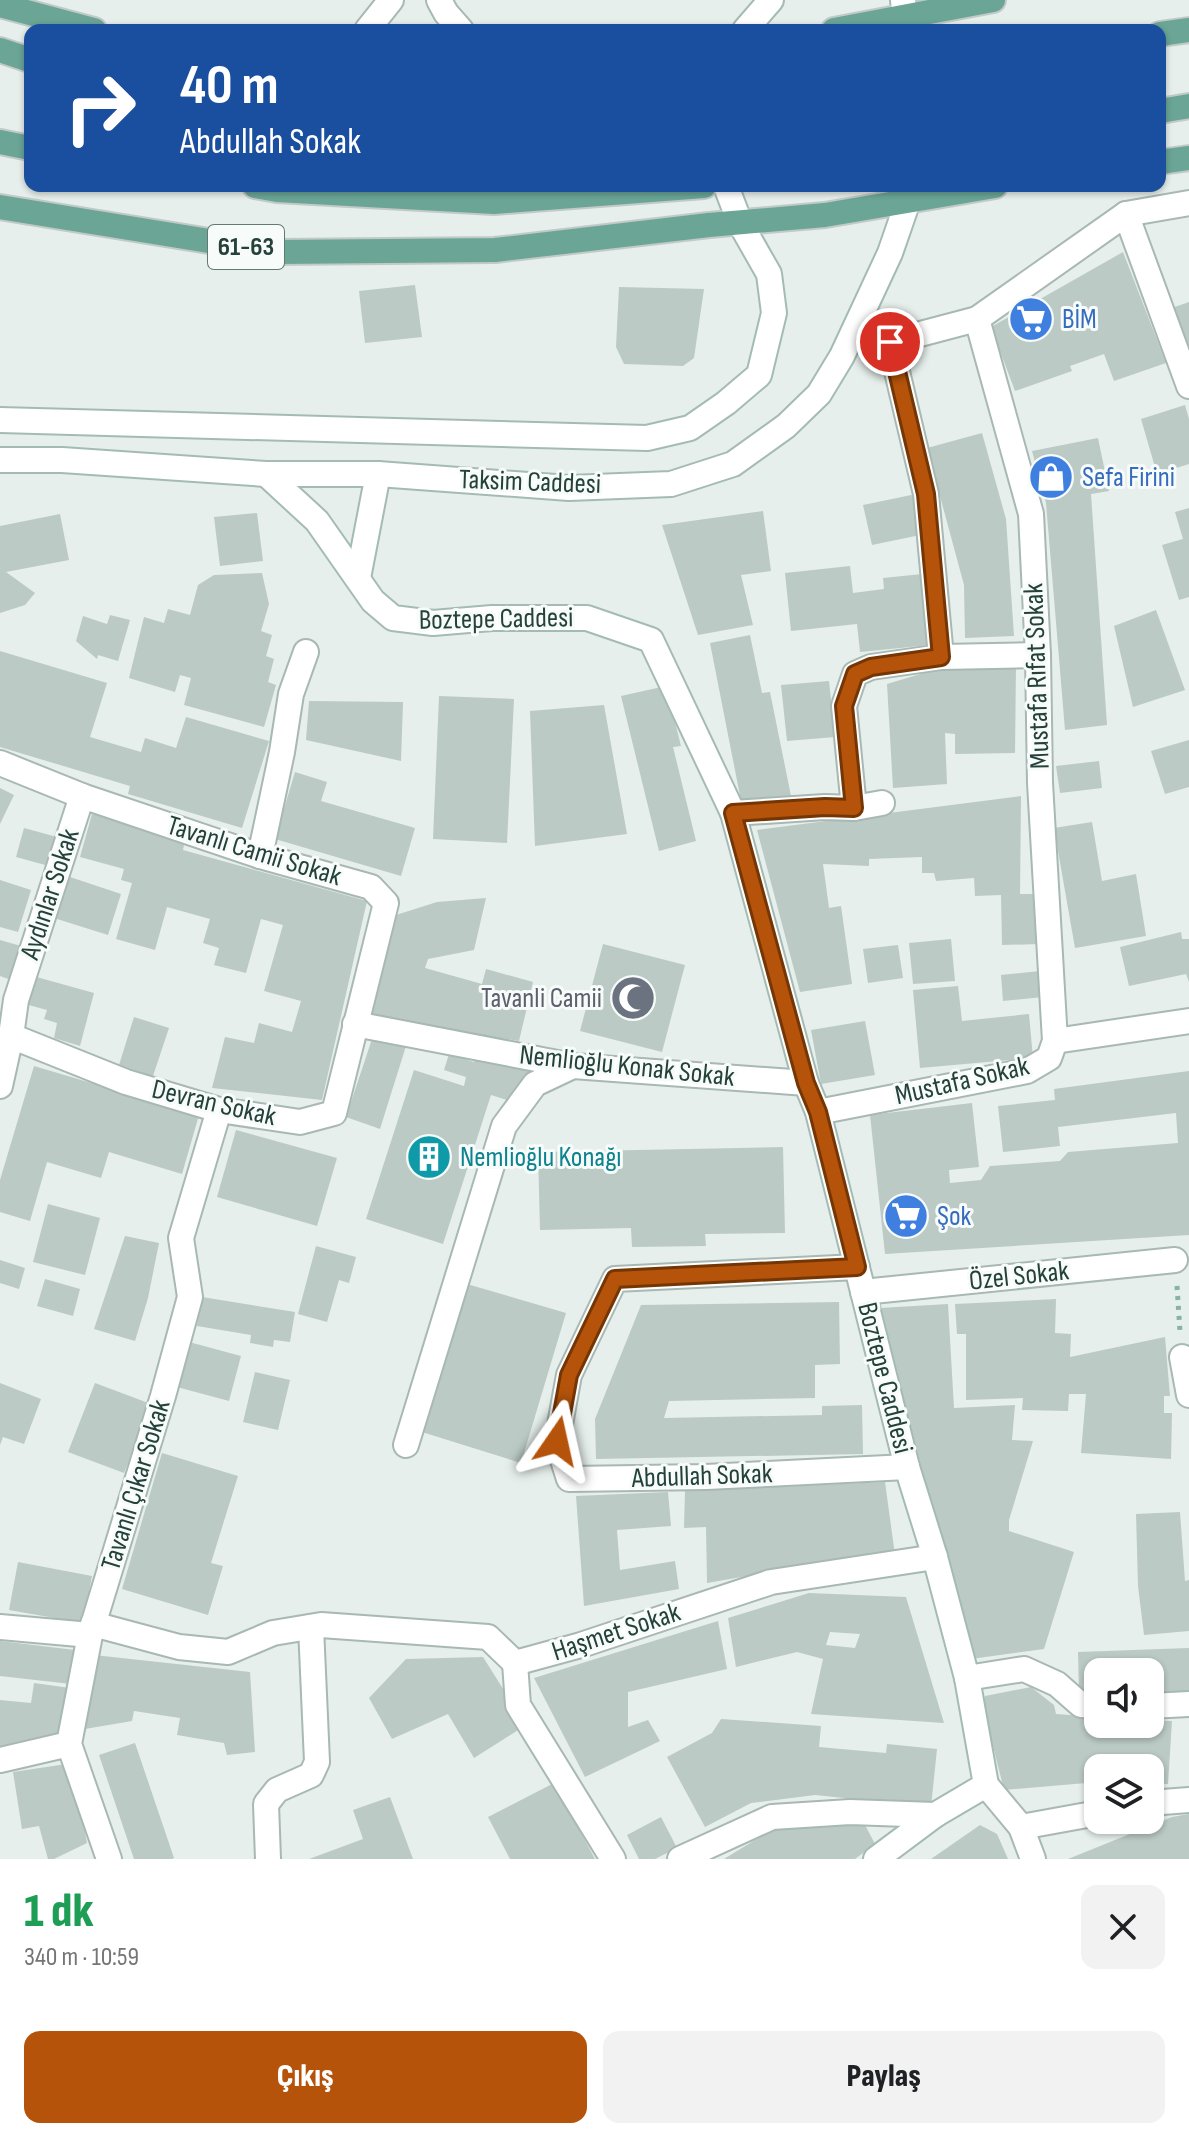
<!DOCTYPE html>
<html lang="tr">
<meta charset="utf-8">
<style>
:root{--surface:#fff;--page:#f2f2f2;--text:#202124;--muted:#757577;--accent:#b45309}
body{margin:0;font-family:"Sofia Sans Condensed",sans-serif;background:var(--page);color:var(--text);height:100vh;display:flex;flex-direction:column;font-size:30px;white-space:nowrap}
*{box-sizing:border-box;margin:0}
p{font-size:26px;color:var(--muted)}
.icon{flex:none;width:44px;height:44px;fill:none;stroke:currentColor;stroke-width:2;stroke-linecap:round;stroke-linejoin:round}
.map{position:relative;height:1859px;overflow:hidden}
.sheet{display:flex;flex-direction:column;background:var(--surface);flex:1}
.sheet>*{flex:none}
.guide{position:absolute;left:24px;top:24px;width:1142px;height:168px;border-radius:16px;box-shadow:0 2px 6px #0004;background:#1a4fa0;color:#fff;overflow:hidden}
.tools{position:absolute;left:1084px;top:1658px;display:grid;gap:16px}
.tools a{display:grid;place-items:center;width:80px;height:80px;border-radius:16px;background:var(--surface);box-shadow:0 2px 6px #0004;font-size:40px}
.pin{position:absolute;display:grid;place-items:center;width:68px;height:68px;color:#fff;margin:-34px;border:4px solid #fff;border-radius:50%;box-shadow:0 2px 8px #0007}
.me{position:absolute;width:88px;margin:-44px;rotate:11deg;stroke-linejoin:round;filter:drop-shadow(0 0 6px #0008)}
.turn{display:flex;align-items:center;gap:28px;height:168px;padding:0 24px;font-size:36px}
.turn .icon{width:104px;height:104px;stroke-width:2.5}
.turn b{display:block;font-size:56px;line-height:68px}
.round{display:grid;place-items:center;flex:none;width:84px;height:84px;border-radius:16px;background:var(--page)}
.overview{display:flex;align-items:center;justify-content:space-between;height:136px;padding:0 24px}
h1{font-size:48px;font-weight:800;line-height:60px;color:#1e9e55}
.primary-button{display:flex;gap:16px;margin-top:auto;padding:16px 24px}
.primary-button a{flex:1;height:92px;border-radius:16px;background:var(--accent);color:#fff;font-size:32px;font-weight:800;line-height:92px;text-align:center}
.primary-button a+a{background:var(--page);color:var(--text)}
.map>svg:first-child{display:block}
</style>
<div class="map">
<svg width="1189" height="1859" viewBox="0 0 1189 1859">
<rect width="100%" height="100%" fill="#e6efeb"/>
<!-- building -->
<g fill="#bbcac4" fill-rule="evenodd">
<polygon points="1123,252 1166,363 1114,381 1104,354 1070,366 1072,371 1015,391 991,327"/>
<polygon points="415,285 422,337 365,343 359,291"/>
<polygon points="619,287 704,289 694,358 683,366 624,364 616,347"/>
<polygon points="1189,302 1189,354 1172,308"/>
<polygon points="1185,405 1189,419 1189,464 1157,474 1141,419"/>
<polygon points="982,433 1006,519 1014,636 965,638 964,585 927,448"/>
<polygon points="1098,438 1109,491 1091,494 1107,725 1065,730 1046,503 1032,451"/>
<polygon points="916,494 925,534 872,545 863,505"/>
<polygon points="1189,508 1189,597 1179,600 1162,545 1183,539 1175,512"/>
<polygon points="763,511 771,571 741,575 753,625 698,635 662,525"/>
<polygon points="257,513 263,561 220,566 214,517"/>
<polygon points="60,514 69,560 6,572 35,593 25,605 0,613 0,526"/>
<polygon points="850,566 853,593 884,589 883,578 932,573 940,644 860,652 857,624 791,631 785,573"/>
<polygon points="262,573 269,604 261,631 272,635 266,656 274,659 268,682 276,685 264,727 184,705 191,678 180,675 175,692 129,678 144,617 164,623 168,609 190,615 198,585 214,575"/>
<polygon points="1156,610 1185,690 1133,707 1114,626"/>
<polygon points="110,615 130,620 118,661 98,655 97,659 76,641 83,616 107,624"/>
<polygon points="750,635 762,693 770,692 791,796 742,806 710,643"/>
<polygon points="0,651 107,683 90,737 141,752 145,738 176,748 186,717 269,741 242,828 128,794 130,786 0,747"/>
<polygon points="954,664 1016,664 1015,753 955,754 955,734 945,733 947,784 893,788 887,684"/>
<polygon points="829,681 835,737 787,741 781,685"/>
<polygon points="666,686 681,746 673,747 696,841 659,851 621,696"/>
<polygon points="439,696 514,699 507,843 433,839"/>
<polygon points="309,701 403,702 401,761 306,740"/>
<polygon points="604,705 627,834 535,846 530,711"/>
<polygon points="1189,740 1189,787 1165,794 1151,751"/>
<polygon points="1099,761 1102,788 1060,793 1056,766"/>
<polygon points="295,772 327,782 321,801 415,828 401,876 275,839"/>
<polygon points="0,788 14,795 0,824"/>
<polygon points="1021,796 1020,894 1039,894 1040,944 1002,945 1001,895 975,896 974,878 936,881 934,873 922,873 922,857 869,859 869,866 823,864 829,908 841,906 852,984 800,992 757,830"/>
<polygon points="92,814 185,840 183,850 367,901 322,1100 212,1088 225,1037 254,1043 259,1023 292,1032 301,1001 264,991 283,925 261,919 246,973 214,965 219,948 203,943 210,919 167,907 155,950 116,939 132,883 121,880 124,869 80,857"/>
<polygon points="1092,822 1102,881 1136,874 1146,936 1075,948 1054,828"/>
<polygon points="24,828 57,837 49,866 16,857"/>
<polygon points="67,876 121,894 108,935 54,918"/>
<polygon points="0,880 31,890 18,932 0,927"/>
<polygon points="486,898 474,950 428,959 425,968 482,984 486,969 533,982 519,1041 366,1017 396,915 437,902"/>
<polygon points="1181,932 1182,939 1189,939 1189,982 1186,974 1129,986 1120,947"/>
<polygon points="951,939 955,981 913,984 909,943"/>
<polygon points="0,940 21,946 11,980 0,976"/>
<polygon points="603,944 685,965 662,1052 580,1031"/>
<polygon points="898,945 903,978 868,983 863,949"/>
<polygon points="1040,971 1043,997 1003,1001 1001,975"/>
<polygon points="33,976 94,993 80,1046 54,1038 57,1023 44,1019 47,1010 25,1004"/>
<polygon points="958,986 962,1021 1029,1014 1033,1058 920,1068 913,990"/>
<polygon points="134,1017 169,1028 153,1076 119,1065"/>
<polygon points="865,1021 875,1075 821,1084 811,1030"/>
<polygon points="373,1036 406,1046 380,1129 346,1117"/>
<polygon points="478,1051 531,1067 519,1104 491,1095 443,1244 366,1219 414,1070 464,1086 466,1077 444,1070 449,1054 474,1062"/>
<polygon points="34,1066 199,1115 182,1174 109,1152 101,1178 47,1162 30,1221 0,1212 0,1180"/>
<polygon points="1189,1071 1189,1235 885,1254 870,1115 972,1103 979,1167 949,1170 950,1183 981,1180 990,1166 1060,1161 1068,1152 1178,1143 1176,1113 1058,1127 1060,1146 1003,1152 998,1106 1055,1100 1054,1089"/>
<polygon points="236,1130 337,1158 317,1226 217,1197"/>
<polygon points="783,1147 785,1233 705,1234 706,1246 632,1247 631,1228 540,1230 538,1152"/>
<polygon points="48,1204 100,1218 85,1275 33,1262"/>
<polygon points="125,1236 159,1243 148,1298 135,1341 94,1329"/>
<polygon points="316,1246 356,1257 349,1283 339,1280 327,1322 298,1314"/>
<polygon points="0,1260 25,1268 19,1289 0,1283"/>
<polygon points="45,1279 80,1289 73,1316 37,1306"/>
<polygon points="467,1284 566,1313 521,1463 422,1432"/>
<polygon points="202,1297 295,1312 290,1342 274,1340 273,1347 250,1343 251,1335 197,1326"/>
<polygon points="1056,1299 1055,1333 1071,1334 1070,1357 1165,1337 1170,1396 1164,1396 1164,1413 1172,1413 1171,1459 1081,1453 1086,1394 1069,1394 1068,1411 1022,1410 1023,1398 966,1400 966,1334 957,1334 955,1304"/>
<polygon points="839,1302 840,1364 815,1365 815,1398 669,1401 664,1418 822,1415 822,1406 862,1405 863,1454 596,1459 595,1419 641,1305"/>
<polygon points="948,1304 954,1408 1015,1405 1012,1440 1033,1441 1009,1520 1009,1531 1074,1552 1044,1649 971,1659 880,1308"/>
<polygon points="189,1342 241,1356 229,1401 177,1387"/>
<polygon points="255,1372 290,1380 278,1430 243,1422"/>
<polygon points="0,1383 41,1399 24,1444 3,1437 0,1445"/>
<polygon points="95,1383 151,1404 124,1473 68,1452"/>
<polygon points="162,1453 238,1476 211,1563 223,1566 208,1615 122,1589"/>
<polygon points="885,1482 895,1555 843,1559 707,1583 706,1527 684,1528 685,1491"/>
<polygon points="668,1492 671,1526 617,1530 620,1570 675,1561 679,1589 584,1606 576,1496"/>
<polygon points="1180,1512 1185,1581 1189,1580 1189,1631 1144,1635 1138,1586 1136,1514"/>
<polygon points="18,1562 92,1576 83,1623 9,1610"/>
<path d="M809 1593 906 1597 944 1723 811 1714 823 1659 797 1652 736 1667 728 1618ZM830 1632 860 1634 855 1648 826 1645Z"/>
<polygon points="718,1621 727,1669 628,1692 628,1727 648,1720 660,1741 585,1777 534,1678"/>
<polygon points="0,1641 75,1650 71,1684 0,1676"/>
<polygon points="1189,1648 1189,1697 1150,1695 1150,1672 1098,1672 1098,1692 1079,1692 1078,1652"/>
<polygon points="94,1655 250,1672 255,1752 227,1755 224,1743 177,1735 180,1718 134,1711 132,1721 79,1730"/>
<polygon points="483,1657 526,1725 474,1758 448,1714 392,1739 369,1698 406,1659"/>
<polygon points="34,1683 70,1688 65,1739 0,1749 0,1700 31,1703"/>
<polygon points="1031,1687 1054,1705 1056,1714 1098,1717 1098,1724 1150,1724 1150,1720 1172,1721 1168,1784 1150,1784 1150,1768 1098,1768 1098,1782 1004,1790 985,1714 985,1696"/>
<polygon points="721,1719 821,1726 819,1747 886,1753 887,1744 937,1749 931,1807 815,1795 751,1803 705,1827 667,1757 712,1733"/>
<polygon points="135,1743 174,1858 172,1859 134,1859 99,1755"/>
<polygon points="73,1763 87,1843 54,1859 48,1859 39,1826 22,1829 13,1772"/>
<polygon points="554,1783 595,1859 510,1859 488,1817"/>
<polygon points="390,1797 413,1859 309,1859 363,1839 353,1810"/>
<polygon points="1189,1814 1189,1859 1068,1859 1172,1817"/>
<polygon points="661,1817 677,1848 655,1859 639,1859 627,1835"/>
<polygon points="863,1821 875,1844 855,1859 724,1859 776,1827"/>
<polygon points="980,1825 997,1834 1008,1859 931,1859"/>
</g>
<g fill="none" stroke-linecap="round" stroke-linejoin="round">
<!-- street casing -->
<g stroke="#a8b8b2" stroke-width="28">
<g id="street">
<polyline points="439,0 446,13 461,30"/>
<polyline points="367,30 391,0"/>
<polyline points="1126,214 1189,386"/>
<polyline points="941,657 1038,655"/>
<polyline points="0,763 82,796 260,856 371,887 386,903 334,1113 300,1122 219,1110 126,1082 11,1036"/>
<polyline points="854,808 882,803"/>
<polyline points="733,813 825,807 854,808 844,706 855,674 871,667 941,657 926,494 890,342 977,319 1126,214 1189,203"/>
<polyline points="260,856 282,752 291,694 306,652"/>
<polyline points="355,1024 573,1066 806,1083"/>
<polyline points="1055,1041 1189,1021"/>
<polyline points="0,1086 11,1036 16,1000 82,796"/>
<polyline points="818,1112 1027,1071 1049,1058 1055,1041 1040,783 1038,655 1031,514 977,319"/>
<polyline points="857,1267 615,1279 569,1375 557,1441 569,1479 706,1477 907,1467"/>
<polyline points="863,1292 1175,1260"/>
<polyline points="1182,1357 1189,1395"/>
<polyline points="406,1445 504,1126 535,1084 573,1066"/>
<polyline points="93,1624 179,1647 228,1652 273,1633 321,1625 488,1637 515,1663"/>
<polyline points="0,1627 90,1635"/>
<polyline points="967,1678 1024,1669 1057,1684 1081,1705 1098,1706"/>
<polyline points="1150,1706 1189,1704"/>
<polyline points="0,1760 69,1744"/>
<polyline points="986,1785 1021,1827 1033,1859"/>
<polyline points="1150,1803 1189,1800"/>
<polyline points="1021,1827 1098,1813"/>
<polyline points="109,1859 69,1744 90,1635 163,1396 190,1297 181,1238 219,1110"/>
<polyline points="268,1859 266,1804 277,1790 311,1775 317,1762 311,1627"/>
<polyline points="613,1859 518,1705 515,1663 581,1645 771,1582 935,1557"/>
<polyline points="680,1859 772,1817 850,1812 935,1815"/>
</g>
</g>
<!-- secondary casing -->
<g stroke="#a4bbb3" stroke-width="28">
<g id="secondary">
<polyline points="903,0 906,30"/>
<polyline points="745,30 771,0"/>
<polyline points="0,420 647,438 690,428 726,403 759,375 774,313 769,274 740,223 726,186"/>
<polyline points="0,460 62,460 266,474 378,474 569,488 671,484 733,464 786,426 819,394 842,356 890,253 908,201 909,186"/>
<polyline points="266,474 317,521 373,601 393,618 433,623 492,618 587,618 651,640 733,813 806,1083 818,1112 907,1467 935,1557 967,1678 986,1785 935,1815 876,1859"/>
<polyline points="358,578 378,474"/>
</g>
</g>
<!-- primary casing -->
<g stroke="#c2cac8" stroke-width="28">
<g id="primary">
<polyline points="0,5 94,30"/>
<polyline points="834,30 993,0"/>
<polyline points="1160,34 1189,30"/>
<polyline points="0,50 30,60"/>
<polyline points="1160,111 1189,106"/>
<polyline points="0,142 30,148"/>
<polyline points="1160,162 1189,158"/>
<polyline points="255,186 277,190 494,202 704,186"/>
<polyline points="0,207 277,252 495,250 709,225 825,215 995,186"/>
</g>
</g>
<!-- path -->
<polyline stroke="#86b3a5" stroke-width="5" stroke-dasharray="4 6" stroke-linecap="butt" points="1177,1286 1180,1332"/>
<!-- street -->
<use href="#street" stroke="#fff" stroke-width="24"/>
<!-- secondary -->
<use href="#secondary" stroke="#fff" stroke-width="24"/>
<!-- primary -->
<use href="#primary" stroke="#6aa596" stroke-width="24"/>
</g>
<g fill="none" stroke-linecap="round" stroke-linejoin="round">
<!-- route casing -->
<g stroke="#753606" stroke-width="20">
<polyline id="route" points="557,1441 569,1375 615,1279 857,1267 818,1112 806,1083 733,813 825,807 854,808 844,706 855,674 871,667 941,657 926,494 890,342"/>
</g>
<!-- route -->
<use href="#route" stroke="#b45309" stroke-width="14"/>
</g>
<!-- icons -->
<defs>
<g id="supermarket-disc" transform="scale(2.3)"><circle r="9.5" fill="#3f7fe0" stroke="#f7fbf9"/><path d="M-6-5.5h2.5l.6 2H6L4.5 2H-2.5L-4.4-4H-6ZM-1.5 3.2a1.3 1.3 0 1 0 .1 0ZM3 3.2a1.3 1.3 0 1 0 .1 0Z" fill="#fff"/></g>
<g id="shop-disc" transform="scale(2.3)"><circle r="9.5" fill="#3f7fe0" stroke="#f7fbf9"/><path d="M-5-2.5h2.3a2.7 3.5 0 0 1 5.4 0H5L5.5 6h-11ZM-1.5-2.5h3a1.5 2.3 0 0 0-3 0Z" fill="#fff"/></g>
<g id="mosque-disc" transform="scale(2.3)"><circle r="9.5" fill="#6b7280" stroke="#f7fbf9"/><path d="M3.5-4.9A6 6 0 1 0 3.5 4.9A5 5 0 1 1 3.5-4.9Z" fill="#fff"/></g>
<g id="building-disc" transform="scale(2.3)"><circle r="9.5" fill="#0f9aa8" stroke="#f7fbf9"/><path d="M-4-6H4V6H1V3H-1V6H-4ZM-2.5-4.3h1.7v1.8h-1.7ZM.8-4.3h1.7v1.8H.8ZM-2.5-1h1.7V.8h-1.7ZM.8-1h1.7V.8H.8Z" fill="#fff"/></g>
</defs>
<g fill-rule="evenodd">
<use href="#supermarket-disc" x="1031" y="319"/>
<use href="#shop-disc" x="1051" y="477"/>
<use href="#mosque-disc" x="633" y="998"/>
<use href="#building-disc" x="429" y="1157"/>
<use href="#supermarket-disc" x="906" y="1216"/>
</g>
<g text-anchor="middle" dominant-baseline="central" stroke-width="6" stroke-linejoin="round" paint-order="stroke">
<!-- shield labels -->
<rect fill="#f7fbf9" stroke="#637a73" stroke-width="2" x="208" y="225" width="76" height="44" rx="6"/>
<g font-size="26" font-weight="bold" fill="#24423a">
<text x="246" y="247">61-63</text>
</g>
<!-- shop labels -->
<g font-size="28" fill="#366cbe" stroke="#f7fbf9" text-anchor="start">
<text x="1062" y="319">BİM</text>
<text x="1082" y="477">Sefa Firini</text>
<text x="937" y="1216">Şok</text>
</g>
<!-- street labels -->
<g font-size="28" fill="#24423a" stroke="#f7fbf9">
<text transform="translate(530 482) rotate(2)">Taksim Caddesi</text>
<text transform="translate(496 619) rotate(-1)">Boztepe Caddesi</text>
<text transform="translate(1037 676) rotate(-92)">Mustafa Rıfat Sokak</text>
<text transform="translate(254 851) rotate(17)">Tavanlı Camii Sokak</text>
<text transform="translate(50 894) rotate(-72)">Aydınlar Sokak</text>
<text transform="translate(627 1066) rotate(6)">Nemlioğlu Konak Sokak</text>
<text transform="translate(962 1081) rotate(-13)">Mustafa Sokak</text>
<text transform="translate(214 1103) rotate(13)">Devran Sokak</text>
<text transform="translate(1019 1276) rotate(-6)">Özel Sokak</text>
<text transform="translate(885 1378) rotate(76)">Boztepe Caddesi</text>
<text transform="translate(702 1476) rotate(-2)">Abdullah Sokak</text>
<text transform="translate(136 1485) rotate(-73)">Tavanlı Çıkar Sokak</text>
<text transform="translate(616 1632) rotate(-18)">Haşmet Sokak</text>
</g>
<!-- worship labels -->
<g font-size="28" fill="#5b616d" stroke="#f7fbf9" text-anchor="end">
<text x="602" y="998">Tavanli Camii</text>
</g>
<!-- culture labels -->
<g font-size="28" fill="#0d838f" stroke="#f7fbf9" text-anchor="start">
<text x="460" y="1157">Nemlioğlu Konağı</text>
</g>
</g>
</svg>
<div class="tools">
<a><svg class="icon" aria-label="sound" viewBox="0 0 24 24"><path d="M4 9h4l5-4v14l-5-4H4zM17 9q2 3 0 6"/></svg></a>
<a><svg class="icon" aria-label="layers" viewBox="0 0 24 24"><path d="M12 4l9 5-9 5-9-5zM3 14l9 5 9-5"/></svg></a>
</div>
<div class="pin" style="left:890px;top:342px;background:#d93025"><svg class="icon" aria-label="arrive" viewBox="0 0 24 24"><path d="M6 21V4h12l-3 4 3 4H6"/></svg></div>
<svg class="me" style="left:557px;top:1441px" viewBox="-20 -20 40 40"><path d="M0-17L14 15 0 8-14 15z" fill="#b45309" stroke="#fff" stroke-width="4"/></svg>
<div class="guide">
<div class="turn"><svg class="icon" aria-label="right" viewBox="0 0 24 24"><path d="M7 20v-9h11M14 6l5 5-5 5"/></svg><div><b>40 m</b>Abdullah Sokak</div></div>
</div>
</div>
<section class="sheet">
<div class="overview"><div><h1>1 dk</h1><p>340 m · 10:59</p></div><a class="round"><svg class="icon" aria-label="close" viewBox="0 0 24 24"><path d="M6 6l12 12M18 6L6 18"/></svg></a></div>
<div class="primary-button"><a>Çıkış</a><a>Paylaş</a></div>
</section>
